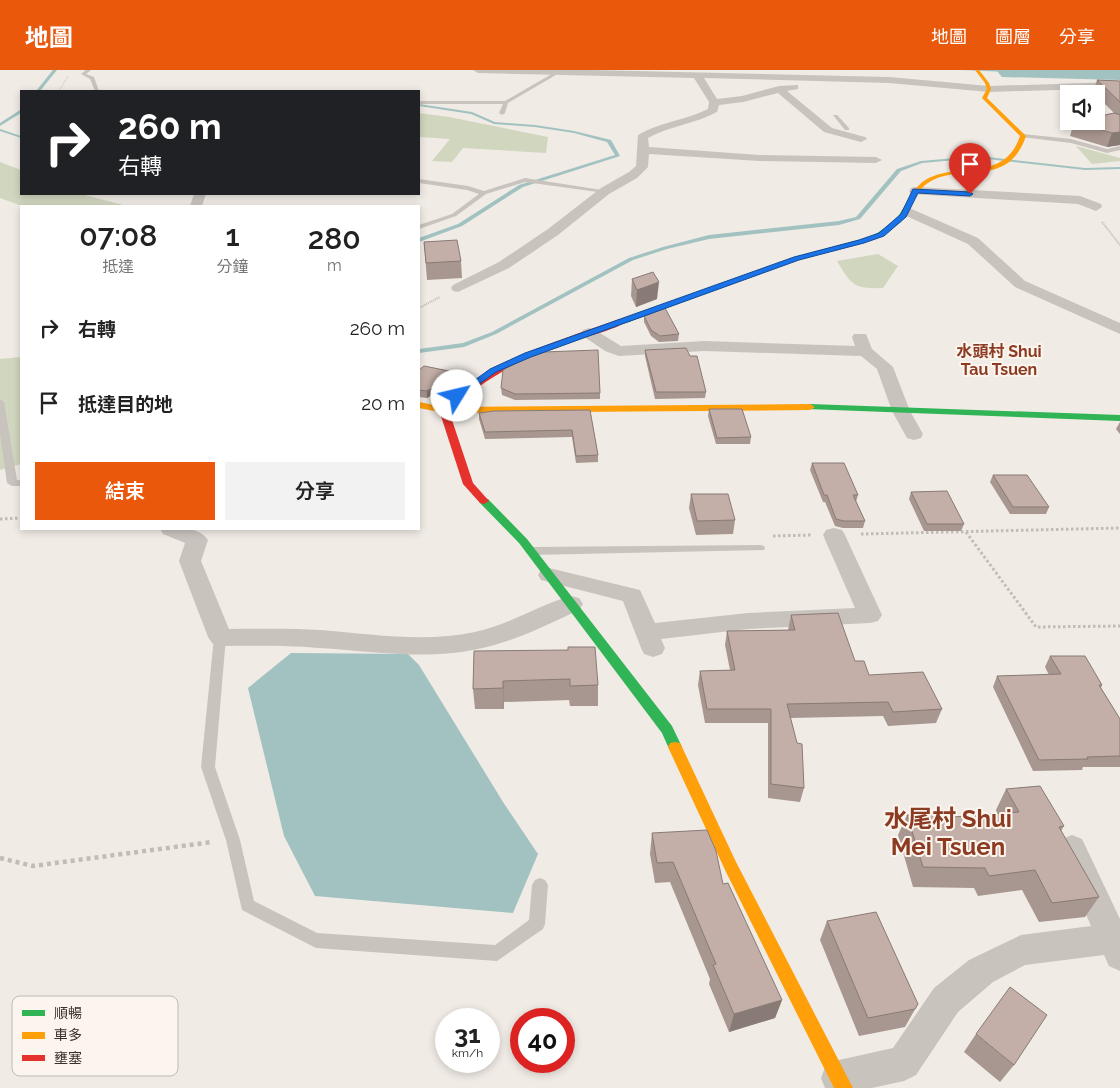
<!DOCTYPE html>
<html lang="zh-TW">
<meta charset="utf-8">
<style>
:root{--surface:#fff;--page:#f2f2f2;--text:#222;--muted:#767676;--accent:#ea580c}
body{margin:0;font-family:Raleway,"Noto Sans TC",sans-serif;background:var(--page);color:var(--text);height:100vh;display:flex;flex-direction:column;font-size:19px;white-space:nowrap}
*{box-sizing:border-box;margin:0}
p{font-size:16px;color:var(--muted)}
.icon{flex:none;width:28px;height:28px;fill:none;stroke:currentColor;stroke-width:2;stroke-linecap:round;stroke-linejoin:round}
.map{position:relative;flex:1;overflow:hidden}
.sheet{position:absolute;left:20px;top:135px;width:400px;height:325px;display:flex;flex-direction:column;background:var(--surface);border-radius:0px;box-shadow:0 2px 8px #0003}
.sheet>*{flex:none}
.guide{position:absolute;left:20px;top:20px;width:400px;height:105px;border-radius:0px;box-shadow:0 2px 8px #0003;background:#202124;color:#fff;overflow:hidden}
.fabs{position:absolute;left:1060px;top:15px;display:grid;gap:10px}
.fabs a{display:grid;place-items:center;width:45px;height:45px;border-radius:0px;background:var(--surface);box-shadow:0 2px 8px #0003;font-size:25px}
.speed{position:absolute;left:435px;top:938px;display:flex;gap:10px;font-size:25px;font-weight:700;text-align:center}
.speed>*{display:grid;place-content:center;width:65px;height:65px;border-radius:50%;background:var(--surface);box-shadow:0 2px 8px #0003;line-height:1}
.speed small{font-size:12px;font-weight:400}
.speed .limit{border:8px solid #d22;background:#fff;color:#111}
.pin{position:absolute;display:grid;place-items:center;width:42px;height:42px;color:#fff;margin:-51px -21px;border-radius:50% 50% 50% 0;rotate:-45deg;box-shadow:0 0 5px #0007}
.pin .icon{rotate:45deg}
.me{position:absolute;width:55px;margin:-28px;rotate:54deg;stroke-linejoin:round;filter:drop-shadow(0 0 4px #0008)}
.turn{display:flex;align-items:center;gap:18px;height:105px;padding:0 15px;font-size:22px}
.turn .icon{width:65px;height:65px;stroke-width:2.5}
.turn b{display:block;font-size:35px;line-height:42px}
.eta{display:flex;justify-content:space-evenly;align-items:center;height:85px;text-align:center}
.eta b{font-size:30px;font-weight:600;line-height:35px}
.primary-button{display:flex;gap:10px;margin-top:auto;padding:10px 15px}
.primary-button a{flex:1;height:58px;border-radius:0px;background:var(--accent);color:#fff;font-size:20px;font-weight:600;line-height:58px;text-align:center}
.primary-button a+a{background:var(--page);color:var(--text)}
ul{padding:0;list-style:none}
li{display:flex;align-items:center;gap:15px;height:75px;padding:0 15px}
li div{flex:1}
li b{display:block;font-size:19px}
li em{font-style:normal}
header{display:flex;align-items:center;gap:30px;box-sizing:border-box;height:70px;padding:0 25px;background:var(--accent);color:#fff}
header strong{font-size:24px}
nav{display:flex;gap:28px;margin-inline-start:auto;font-size:18px}
.map>svg:first-child{display:block}
</style>
<header>
<strong>地圖</strong>
<nav><a>地圖</a><a>圖層</a><a>分享</a></nav>
</header>
<div class="map">
<svg width="1120" height="1018" viewBox="0 0 1120 1018">
<rect width="100%" height="100%" fill="#f0ebe5"/>
<!-- green -->
<g fill="#d1d6bf">
<polygon points="419,43 449,47 548,67 546,83 463,78 452,92 432,91 450,69 419,67"/>
<polygon points="1076,76 1120,88 1120,91 1092,94"/>
<polygon points="0,92 21,100 21,124 81,124 127,136 22,136 0,128"/>
<path d="M878 184 898 196 883 218C853 219 852 215 837 191Z"/>
<polygon points="21,287 21,394 0,400 0,289"/>
</g>
<!-- water -->
<g fill="#a1c2c1">
<polygon points="996,0 1120,0 1120,10 1002,7"/>
<polygon points="291,583 408,584 419,595 503,732 538,784 513,843 315,826 284,766 248,618"/>
</g>
<g fill="none" stroke-linecap="round" stroke-linejoin="round">
<!-- stream -->
<g fill="#a1c2c1" fill-rule="evenodd">
<polygon points="53,0 57,0 40,21 36,21"/>
<polygon points="961,0 1008,0 1010,1 1008,2"/>
<polygon points="419,34 472,42 495,52 535,55 574,61 611,70 620,86 523,117 462,156 419,172 419,168 458,154 519,115 615,85 607,72 574,63 535,57 494,54 471,44 419,36"/>
<polygon points="20,40 21,40 21,43 0,56 0,53"/>
<polygon points="0,59 21,66 21,68 0,61"/>
<polygon points="979,86 1085,98 1120,97 1120,99 1085,100 979,88 922,93 901,101 860,149 839,155 709,169 667,179 633,190 496,264 464,277 419,283 419,279 463,273 492,262 629,188 663,177 709,165 839,151 856,147 897,99 921,91"/>
</g>
<!-- path-far3 -->
<polyline stroke="#c2bbb6" stroke-width="1" stroke-dasharray="1 1" stroke-linecap="butt" points="59,21 68,6"/>
<!-- path-far2 -->
<g stroke="#c2bbb6" stroke-width="2" stroke-dasharray="1 1" stroke-linecap="butt">
<polyline points="1102,152 1120,175"/>
<polyline points="419,238 440,227"/>
</g>
<!-- path-far1 -->
<g stroke="#c2bbb6" stroke-width="3" stroke-dasharray="2.5 2.5" stroke-linecap="butt">
<polyline points="0,449 21,448"/>
<polyline points="966,462 1036,557 1120,556"/>
<polyline points="861,464 1120,458"/>
<polyline points="773,466 812,465"/>
</g>
<!-- path -->
<polyline stroke="#c2bbb6" stroke-width="4.5" stroke-dasharray="4 4" stroke-linecap="butt" points="0,788 33,796 212,772"/>
<!-- lane -->
<g fill="#c9c3be" fill-rule="evenodd">
<polygon points="86,0 91,0 86,4 94,7 99,21 95,21 90,9 81,4"/>
<polygon points="557,1 561,2 508,33 505,43 502,45 499,43 503,34 419,34 419,31 505,31"/>
<polygon points="833,45 837,45 849,58 849,60 845,60"/>
<polygon points="1023,64 1071,69 1107,79 1120,76 1120,80 1107,83 1071,73 1021,67"/>
<polygon points="525,108 608,121 605,123 525,112 486,124 456,146 419,159 419,155 452,144 479,124 467,120 419,113 419,109 468,116 484,121"/>
<polygon points="0,329 4,332 17,410 21,410 21,416 12,416 7,413 0,364"/>
<polygon points="760,475 764,476 765,478 764,480 531,485 526,481 531,477"/>
<polygon points="220,563 224,564 226,567 215,697 240,770 254,831 317,863 495,875 529,850 532,815 535,810 540,808 545,810 548,815 545,854 543,859 497,891 316,878 242,840 226,770 201,697 214,567 216,564"/>
</g>
<!-- street -->
<g fill="#c9c3be" fill-rule="evenodd">
<path d="M473 0H593L889 7 989 16 1120 12V18L989 22 889 13 704 8 717 29 742 26 779 16 798 15V19L787 21 832 58 865 67 867 69 861 72 824 62 778 23 743 32 719 35 717 42C695 54 669 56 648 68L649 77 759 85 876 87 882 90 876 93 759 91 649 84 648 97 637 108 609 124 558 165 509 198 458 222 453 221 451 218 453 215 499 192 548 159 601 118 629 102 636 96 638 65C660 52 686 50 708 39L709 32 694 8 478 3Z"/>
<polygon points="915,117 1080,126 1101,134 1102,137 1096,141 1078,134 911,124 909,121 911,118"/>
<polygon points="194,124 206,124 202,136 190,136"/>
<polygon points="907,137 978,168 1025,211 1120,253 1120,264 1015,217 968,174 902,144 901,141"/>
<polygon points="589,258 595,260 621,276 704,271 855,276 852,267 854,264 866,264 872,279 893,297 910,341 923,364 921,368 914,370 907,368 892,341 877,299 861,286 704,281 619,286 605,281 583,266 581,263 583,260"/>
<polygon points="834,458 842,460 845,465 882,545 878,551 870,553 748,559 661,569 665,578 662,584 653,587 644,584 641,578 623,531 541,510 538,505 541,500 549,498 640,520 655,553 748,543 855,538 823,465 826,460"/>
<path d="M160 459C175 459 198 455 208 470L201 491 229 559C259 559 290 558 320 560 372 564 424 573 475 562 509 555 538 535 571 526L579 528 583 534 579 540C545 556 511 573 473 580 422 590 370 581 318 578 286 575 253 576 220 576L212 573 208 567 179 491 185 473 163 464Z"/>
<polygon points="1072,765 1082,769 1120,849 1120,901 1109,896 1104,885 1025,895 993,912 958,942 916,1005 904,1011 872,1018 825,1018 821,1008 826,995 839,990 893,978 934,918 969,890 1021,865 1091,856 1057,778 1062,769"/>
</g>
<!-- fast -->
<g fill="#30b455" fill-rule="evenodd">
<polygon points="910,127 915,128 901,152 877,168 799,189 626,253 619,251 795,187 873,166 896,150"/>
<polygon points="810,334 1120,345 1120,351 807,339 807,335"/>
<polygon points="484,428 488,429 527,469 672,656 682,677 680,681 675,682 670,681 662,663 519,473 480,433 479,431"/>
</g>
<!-- slow -->
<g fill="#ff9f0a" fill-rule="evenodd">
<path d="M975 0H979L989 13 991 19 987 28 1026 66C1007 123 955 88 923 117 920 120 917 125 914 129H910L909 128C915 119 921 111 931 107 965 93 1005 110 1020 66L982 28 987 19 985 13Z"/>
<polygon points="419,332 444,337 810,334 815,337 810,340 444,343 419,338"/>
<polygon points="675,672 680,673 682,677 736,792 853,1018 834,1018 726,802 668,677 670,673"/>
</g>
<!-- jam -->
<path fill="#e5322d" fill-rule="evenodd" d="M620 249 627 251C616 260 584 267 569 272 524 288 484 308 449 341L473 413 489 431 484 434 480 433 463 414 439 340 441 338C496 288 552 273 620 249Z"/>
</g>
<!-- wall -->
<g fill="#a89690">
<polygon points="1097,10 1120,11 1120,75 1107,77 1070,66 1074,52 1114,43 1096,25 1096,24 1095,24 1093,22"/>
<polygon points="424,172 461,191 462,208 427,210"/>
<polygon points="632,209 657,229 636,237 631,226"/>
<polygon points="644,246 679,264 678,271 659,272 651,266 644,252"/>
<polygon points="645,280 706,322 705,328 655,329 645,286"/>
<polygon points="419,300 449,301 449,308 434,324 427,328 419,327"/>
<polygon points="501,318 600,323 600,329 515,330 502,325"/>
<polygon points="709,339 751,367 750,374 716,374 708,346"/>
<polygon points="590,340 598,385 598,392 576,393 572,367 485,369 479,349 479,343"/>
<polygon points="1120,352 1120,364 1116,359"/>
<polygon points="812,393 858,425 856,432 865,451 863,458 843,458 835,456 825,432 823,432 810,400"/>
<polygon points="993,405 1049,437 1046,444 1010,444 990,412"/>
<polygon points="911,422 964,454 961,461 924,461 909,429"/>
<polygon points="691,424 735,450 733,464 696,465 689,438"/>
<polygon points="791,545 855,591 869,605 942,639 936,653 888,656 883,646 790,648 804,718 800,732 768,728 768,653 705,653 698,615 700,601 730,600 725,575 727,561 788,560"/>
<polygon points="474,581 598,615 598,636 570,636 569,630 504,632 504,639 475,639 473,619"/>
<polygon points="1050,586 1102,615 1101,618 1120,649 1120,697 1083,697 1082,700 1033,701 993,617 997,606 1049,605 1045,597"/>
<polygon points="1006,719 1064,756 1061,761 1099,827 1085,847 1039,852 1022,820 978,826 974,818 913,817 898,765 907,745 941,748 997,743 996,740"/>
<polygon points="652,763 723,814 782,930 775,948 729,962 709,914 710,909 670,812 655,813 650,784"/>
<polygon points="827,851 918,934 905,957 859,966 820,870"/>
<polygon points="976,964 1014,995 1000,1012 964,982"/>
</g>
<!-- shaded-wall -->
<g fill="#887a75">
<polygon points="1120,62 1120,75 1107,77 1112,63"/>
<polygon points="659,212 657,229 636,237 637,220"/>
<polygon points="449,301 449,308 434,324 427,328 427,321"/>
<polygon points="503,611 504,632 504,639 503,618"/>
<polygon points="782,930 775,948 729,962 734,944"/>
</g>
<!-- building -->
<g fill="#c3afa7" stroke="#887a75">
<polygon points="1097,10 1120,11 1120,32"/>
<polygon points="1114,43 1120,45 1120,62 1112,63 1074,52 1096,51 1096,47"/>
<polygon points="457,170 461,191 426,193 424,172"/>
<polygon points="653,202 659,212 637,220 632,209"/>
<polygon points="665,238 679,264 660,266 651,260 644,246"/>
<polygon points="686,278 690,286 697,286 706,322 656,322 645,280"/>
<polygon points="598,280 600,323 515,324 501,318 503,300 523,289 544,282"/>
<polygon points="424,296 449,301 433,318 427,321 419,320 419,300"/>
<polygon points="709,339 742,339 751,367 717,368"/>
<polygon points="590,340 598,385 576,386 572,360 485,362 479,343 494,341"/>
<polygon points="812,393 844,393 858,425 853,425 865,451 844,451 836,449 827,425 824,425"/>
<polygon points="993,405 1027,405 1049,437 1013,437"/>
<polygon points="947,421 964,454 927,454 911,422"/>
<polygon points="691,424 728,424 735,450 697,451"/>
<polygon points="838,543 855,591 864,591 869,605 923,602 942,639 893,642 888,632 787,634 797,673 802,674 804,718 771,714 771,639 707,639 700,601 735,600 727,561 795,560 791,545"/>
<polygon points="568,577 595,577 598,615 570,616 570,609 503,611 503,618 473,619 474,581 568,580"/>
<polygon points="1050,586 1085,586 1102,615 1099,615 1120,649 1120,686 1087,687 1088,689 1039,690 997,606 1061,604"/>
<polygon points="1040,716 1064,756 1059,757 1099,827 1052,833 1035,800 989,806 985,798 923,797 907,745 941,745 941,748 1019,742 1006,719"/>
<polygon points="707,760 716,781 723,814 728,813 782,930 734,944 713,895 716,894 673,792 657,793 652,763"/>
<polygon points="876,842 918,934 915,939 868,948 827,851"/>
<polygon points="1010,917 1047,945 1014,995 976,964"/>
</g>
<!-- route -->
<polygon fill="#1a73e8" stroke="#114b97" points="913,119 970,122 973,124 970,126 918,123 906,147 884,166 864,173 799,190 531,287 496,302 461,327 457,328 453,326 490,299 525,283 794,187 859,170 879,163 901,144"/>
<g text-anchor="middle" dominant-baseline="central" stroke-width="4" stroke-linejoin="round" paint-order="stroke">
<!-- far-quarter labels -->
<g font-size="16" font-weight="bold" fill="#8c3b22" stroke="#fbf5ee">
<text x="999" y="281">水頭村 Shui<tspan x="999" dy="18">Tau Tsuen</tspan></text>
</g>
<!-- near-quarter labels -->
<g font-size="24" font-weight="bold" fill="#8c3b22" stroke="#fbf5ee">
<text x="948" y="748">水尾村 Shui<tspan x="948" dy="28">Mei Tsuen</tspan></text>
</g>
</g>
<!-- legend -->
<rect x="12" y="926" width="166" height="80" rx="8" fill="#fbf5ee" stroke="#c1bab4" stroke-width="1"/>
<rect x="22" y="940" width="23" height="6" fill="#30b455"/>
<rect x="22" y="962" width="23" height="7" fill="#ff9f0a"/>
<rect x="22" y="985" width="23" height="6" fill="#e5322d"/>
<g font-size="14" fill="#3b302b">
<text x="54" y="948">順暢</text>
<text x="54" y="970">車多</text>
<text x="54" y="993">壅塞</text>
</g>
</svg>
<div class="fabs">
<a><svg class="icon" aria-label="sound" viewBox="0 0 24 24"><path d="M4 9h4l5-4v14l-5-4H4zM17 9q2 3 0 6"/></svg></a>
</div>
<div class="speed"><div>31<small>km/h</small></div><div class="limit">40</div></div>
<div class="pin" style="left:970px;top:124px;background:#d93025"><svg class="icon" aria-label="arrive" viewBox="0 0 24 24"><path d="M6 21V4h12l-3 4 3 4H6"/></svg></div>
<svg class="me" style="left:457px;top:326px" viewBox="-20 -20 40 40"><circle r="19" fill="#fff"/><path d="M0-13L10 11 0 6-10 11z" fill="#1a73e8"/></svg>
<div class="guide">
<div class="turn"><svg class="icon" aria-label="right" viewBox="0 0 24 24"><path d="M7 20v-9h11M14 6l5 5-5 5"/></svg><div><b>260 m</b>右轉</div></div>
</div>
<section class="sheet">
<div class="eta">
<div><b>07:08</b><p>抵達</p></div>
<div><b>1</b><p>分鐘</p></div>
<div><b>280</b><p>m</p></div>
</div>
<ul>
<li><svg class="icon" aria-label="right" viewBox="0 0 24 24"><path d="M7 20v-9h11M14 6l5 5-5 5"/></svg><div><b>右轉</b></div><em>260 m</em></li>
<li><svg class="icon" aria-label="arrive" viewBox="0 0 24 24"><path d="M6 21V4h12l-3 4 3 4H6"/></svg><div><b>抵達目的地</b></div><em>20 m</em></li>
</ul>
<div class="primary-button"><a>結束</a><a>分享</a></div>
</section>
</div>
